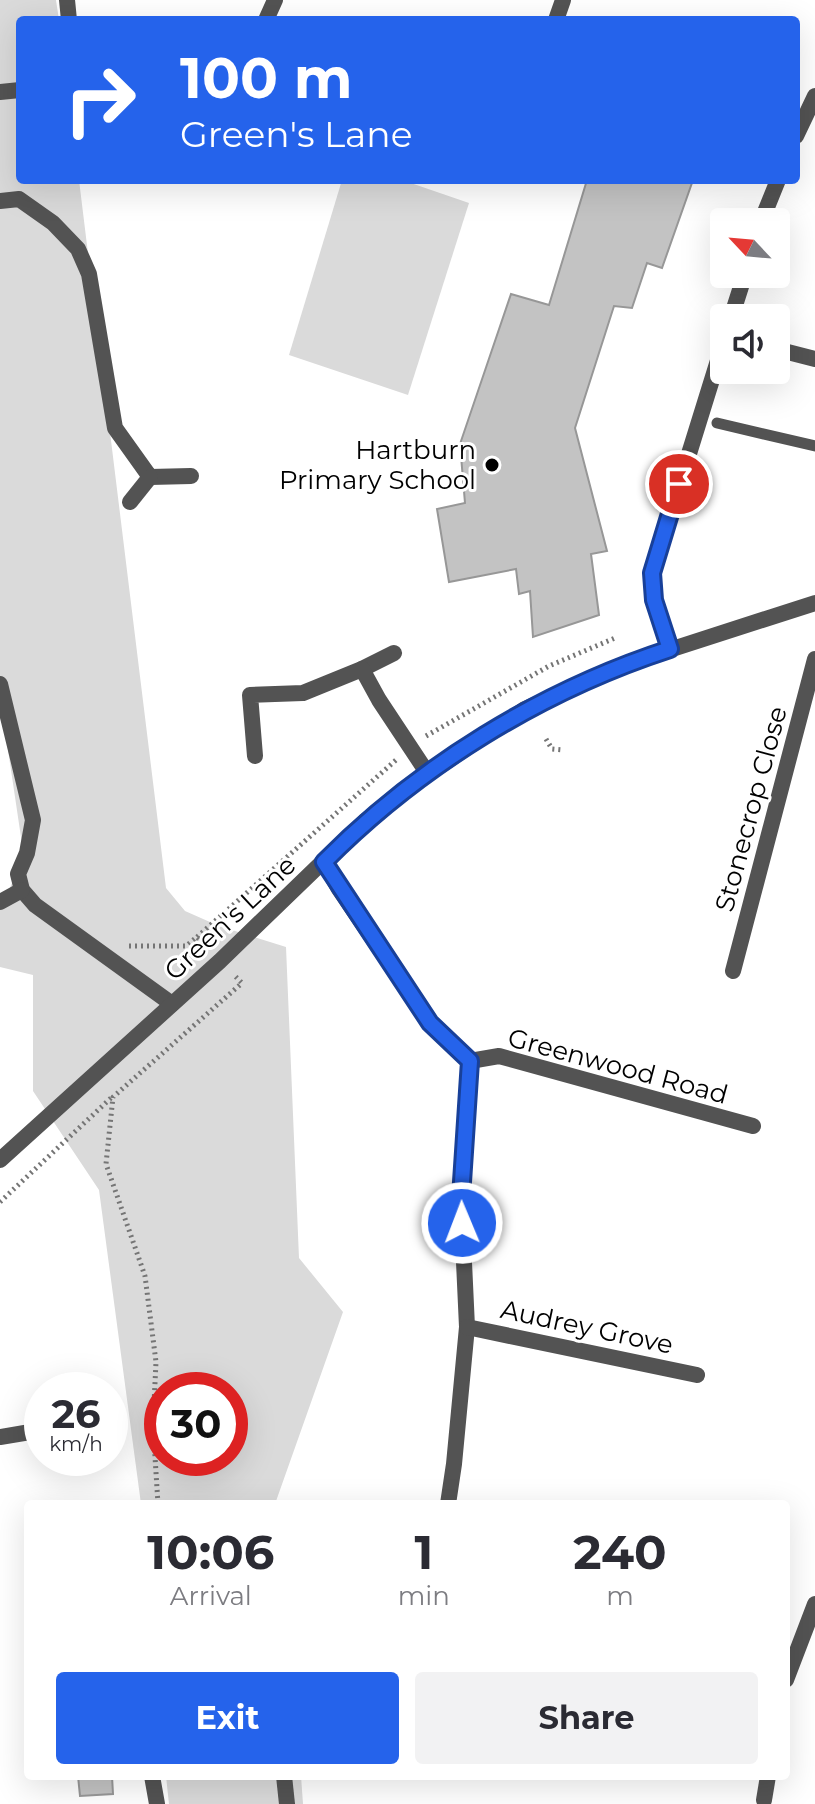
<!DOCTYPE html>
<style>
:root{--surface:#fff;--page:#f2f2f3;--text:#2b2b33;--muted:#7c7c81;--accent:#2563eb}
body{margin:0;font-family:Montserrat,sans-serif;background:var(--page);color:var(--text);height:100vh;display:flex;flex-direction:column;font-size:30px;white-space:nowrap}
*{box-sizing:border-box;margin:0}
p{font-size:26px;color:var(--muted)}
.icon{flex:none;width:44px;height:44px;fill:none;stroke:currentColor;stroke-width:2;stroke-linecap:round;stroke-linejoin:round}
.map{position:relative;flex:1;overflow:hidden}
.sheet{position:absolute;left:24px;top:1500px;width:766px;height:280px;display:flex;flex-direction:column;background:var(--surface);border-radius:8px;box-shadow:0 8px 32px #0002}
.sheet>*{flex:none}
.guide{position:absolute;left:16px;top:16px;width:784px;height:168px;border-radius:8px;box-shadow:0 8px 32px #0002;background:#2563eb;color:#fff;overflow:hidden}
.needle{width:52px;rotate:296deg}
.fabs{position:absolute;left:710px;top:208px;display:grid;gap:16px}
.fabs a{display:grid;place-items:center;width:80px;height:80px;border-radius:8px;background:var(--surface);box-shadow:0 8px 32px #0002;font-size:40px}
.speed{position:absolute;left:24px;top:1372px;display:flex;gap:16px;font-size:40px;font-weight:700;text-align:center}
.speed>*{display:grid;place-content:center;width:104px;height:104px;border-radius:50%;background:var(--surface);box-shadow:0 8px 32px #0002;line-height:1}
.speed small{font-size:20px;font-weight:400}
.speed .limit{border:12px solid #d22;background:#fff;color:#111}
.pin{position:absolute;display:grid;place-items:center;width:68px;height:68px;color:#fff;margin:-34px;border:4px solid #fff;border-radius:50%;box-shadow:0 2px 8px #0007}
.me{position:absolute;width:88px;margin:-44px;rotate:359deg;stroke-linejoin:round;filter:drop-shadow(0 0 6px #0008)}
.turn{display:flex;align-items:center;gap:28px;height:168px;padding:0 32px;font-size:36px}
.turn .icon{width:104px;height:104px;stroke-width:2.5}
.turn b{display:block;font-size:56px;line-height:68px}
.eta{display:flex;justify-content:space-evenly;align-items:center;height:136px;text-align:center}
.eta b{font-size:48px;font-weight:700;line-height:56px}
.action{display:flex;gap:16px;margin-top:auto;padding:16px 32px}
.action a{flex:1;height:92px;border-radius:8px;background:var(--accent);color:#fff;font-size:32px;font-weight:700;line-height:92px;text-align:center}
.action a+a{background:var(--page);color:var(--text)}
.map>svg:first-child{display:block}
</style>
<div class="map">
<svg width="815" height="1804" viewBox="0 0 815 1804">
<rect width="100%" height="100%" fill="#fff"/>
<!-- green -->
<g fill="#dadada" fill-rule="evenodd">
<path d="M0 0H56L59 20H20V180H79L166 888 185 911 219 926 286 947 299 1258 343 1312 275 1504H141L99 1190 33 1091V975L0 967V910L28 847 22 844 0 696ZM162 1390H230V1458H162Z"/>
<polygon points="342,180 402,180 469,203 408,395 289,355"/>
<polygon points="166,1776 301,1776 303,1804 169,1804"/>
</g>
<!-- building -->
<g fill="#c3c3c3" stroke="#979797" stroke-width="2">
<polygon points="587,180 693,180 662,268 647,263 632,308 614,306 575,428 607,551 591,554 599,615 533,637 530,591 519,594 516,569 449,582 437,509 465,503 460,444 511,294 549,305"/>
<polygon points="78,1776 112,1776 113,1794 80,1796"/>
</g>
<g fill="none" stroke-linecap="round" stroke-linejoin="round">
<!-- path -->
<g stroke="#757575" stroke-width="5" stroke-dasharray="2 4" stroke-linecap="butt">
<polyline points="426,736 549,666 615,638"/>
<polyline points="546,739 552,749 563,750"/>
<polyline points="197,937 396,760"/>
<polyline points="129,946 186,946 197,937 207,948"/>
<polyline points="0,1202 112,1097"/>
<polyline points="158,1504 153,1425 156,1362 145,1276 106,1164 113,1097 242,983 234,975"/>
</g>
<!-- service -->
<polyline stroke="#535353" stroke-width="11" points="717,423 815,446"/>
<!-- minor -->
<g stroke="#535353" stroke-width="16">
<polyline points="67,0 69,20"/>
<polyline points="266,20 275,0"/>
<polyline points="556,20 563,0"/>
<polyline points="0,92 20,90"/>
<polyline points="796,136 815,96"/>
<polyline points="0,201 19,199 53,223 78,249 89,274 115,428 150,477 191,476"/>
<polyline points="761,222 778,180"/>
<polyline points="731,318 745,274"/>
<polyline points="776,349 815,359"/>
<polyline points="130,502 150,477"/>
<polyline points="670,649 654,600 652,573 724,341"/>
<polyline points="362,669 394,653"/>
<polyline points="0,684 33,820 27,853 18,874 22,890 35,905 172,1004"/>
<polyline points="255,756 250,695 303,693 362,669 379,700 428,774"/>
<polyline points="324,862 339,889 430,1023 470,1061 461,1197 467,1327 454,1464 448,1504"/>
<polyline points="0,902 22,890"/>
<polyline points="733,971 815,659"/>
<polyline points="470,1061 499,1056 753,1126"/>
<polyline points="467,1327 697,1375"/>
<polyline points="0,1437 42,1430"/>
<polyline points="786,1680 815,1604"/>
<polyline points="152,1776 157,1804"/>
<polyline points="284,1776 287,1804"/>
<polyline points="764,1800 768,1776"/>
</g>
<!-- tertiary -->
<polyline stroke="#535353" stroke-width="16" points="0,1160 220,961 365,821 428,774 525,709 626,664 815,603"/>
</g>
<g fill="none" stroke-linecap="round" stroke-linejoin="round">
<!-- route casing -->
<g stroke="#184099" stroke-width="20">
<path id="route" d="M462 1223 461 1197 470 1061 430 1023 324 862C419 766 541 691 670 649L654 600 652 573 679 484"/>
</g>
<!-- route -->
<use href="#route" stroke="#2563eb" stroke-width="14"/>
</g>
<!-- markers -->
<circle fill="#000" stroke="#fff" stroke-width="3" cx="492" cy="465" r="8"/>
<g text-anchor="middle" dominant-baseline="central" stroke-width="6" stroke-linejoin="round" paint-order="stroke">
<!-- poi labels -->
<g font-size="26" fill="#000" stroke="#fff" text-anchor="end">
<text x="476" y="450">Hartburn<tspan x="476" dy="30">Primary School</tspan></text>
</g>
<!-- street labels -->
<g font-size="26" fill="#000" stroke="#fff">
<text transform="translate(751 809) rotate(-75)">Stonecrop Close</text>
<text transform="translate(230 918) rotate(-43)">Green's Lane</text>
<text transform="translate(618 1066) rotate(15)">Greenwood Road</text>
<text transform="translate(587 1327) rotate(12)">Audrey Grove</text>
</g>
</g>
</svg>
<div class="fabs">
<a><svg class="needle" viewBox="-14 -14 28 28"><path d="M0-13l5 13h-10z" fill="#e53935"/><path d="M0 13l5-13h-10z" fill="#7c7c81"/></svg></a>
<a><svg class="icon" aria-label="sound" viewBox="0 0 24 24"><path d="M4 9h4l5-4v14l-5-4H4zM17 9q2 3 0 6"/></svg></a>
</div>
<div class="speed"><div>26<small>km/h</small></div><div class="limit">30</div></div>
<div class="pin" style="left:679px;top:484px;background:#d93025"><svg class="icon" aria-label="arrive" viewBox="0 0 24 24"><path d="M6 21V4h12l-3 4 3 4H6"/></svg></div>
<svg class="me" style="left:462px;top:1223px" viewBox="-20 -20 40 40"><circle r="17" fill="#2563eb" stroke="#fff" stroke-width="3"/><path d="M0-11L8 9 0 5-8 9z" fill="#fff"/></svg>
<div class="guide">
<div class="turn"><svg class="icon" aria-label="right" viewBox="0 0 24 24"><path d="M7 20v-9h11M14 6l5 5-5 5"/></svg><div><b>100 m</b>Green's Lane</div></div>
</div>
<section class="sheet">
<div class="eta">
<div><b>10:06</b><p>Arrival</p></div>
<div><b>1</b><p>min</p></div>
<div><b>240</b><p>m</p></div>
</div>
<div class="action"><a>Exit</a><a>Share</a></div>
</section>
</div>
